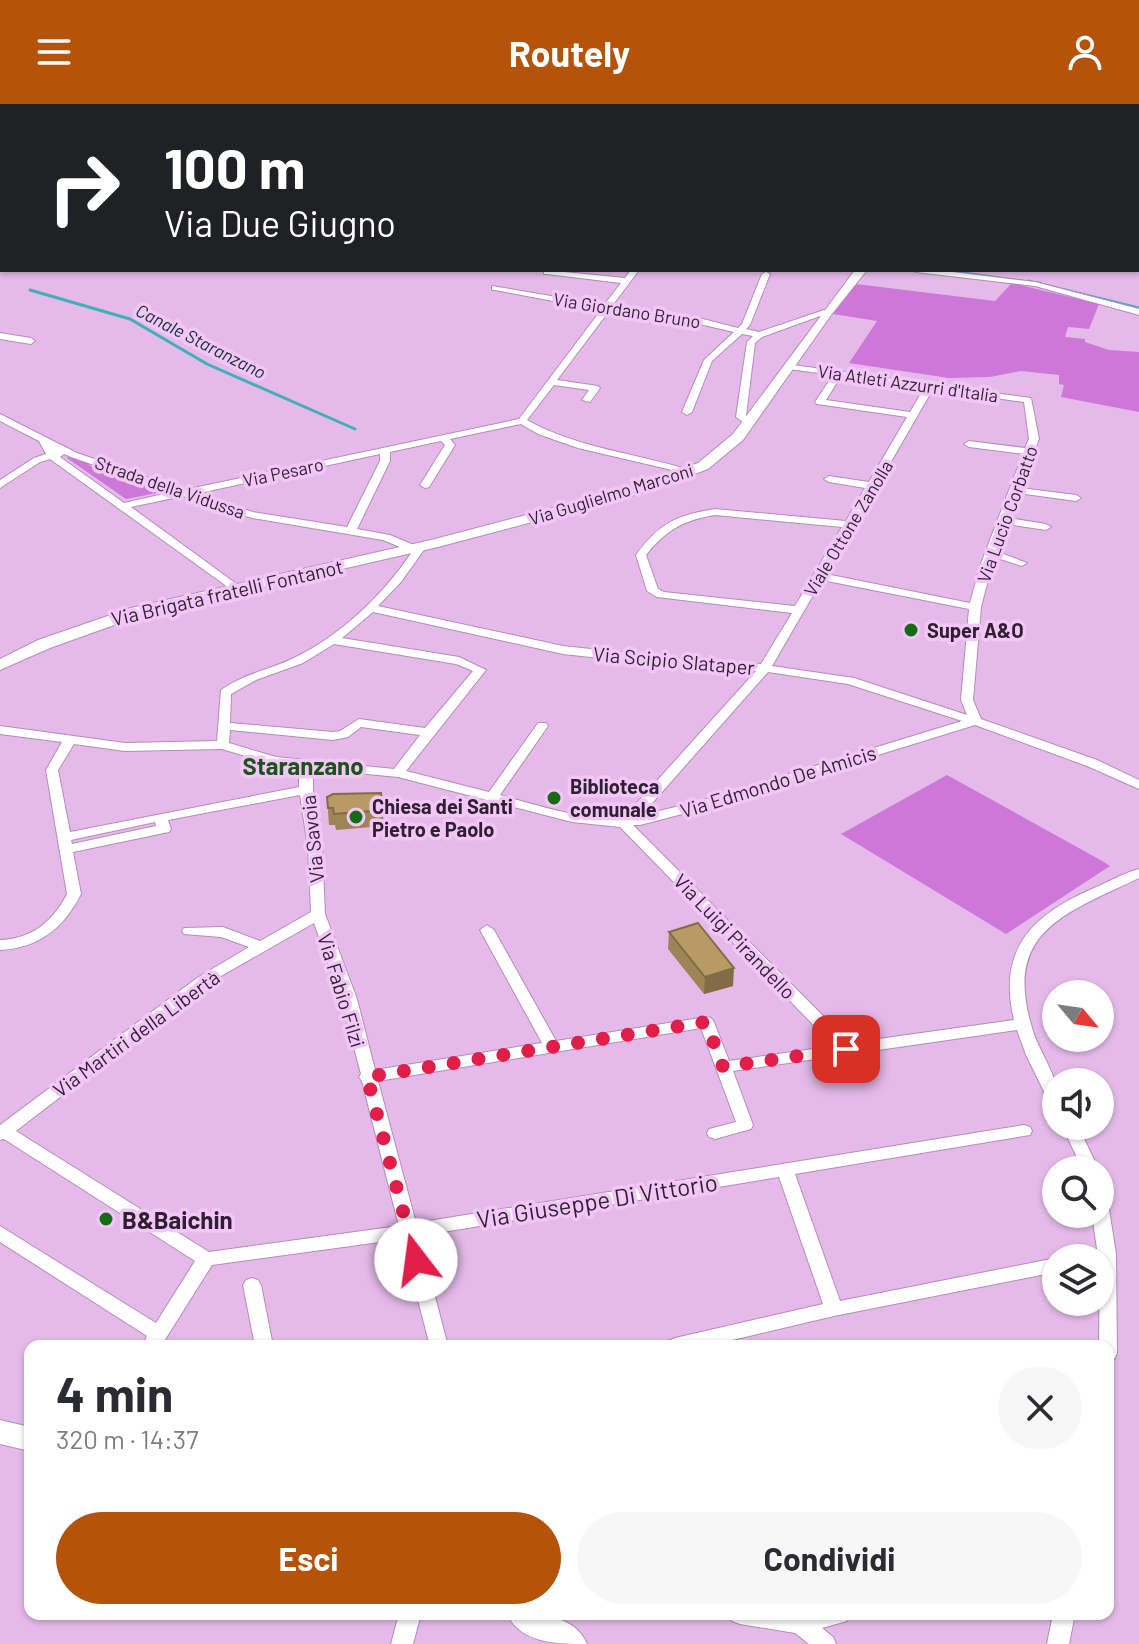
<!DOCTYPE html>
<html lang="it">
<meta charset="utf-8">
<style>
:root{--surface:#fff;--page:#f7f7f7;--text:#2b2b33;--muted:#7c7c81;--accent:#b45309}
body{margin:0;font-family:Barlow,sans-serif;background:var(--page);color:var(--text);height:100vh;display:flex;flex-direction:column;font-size:30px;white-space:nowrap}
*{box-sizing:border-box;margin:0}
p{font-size:26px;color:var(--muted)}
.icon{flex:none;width:44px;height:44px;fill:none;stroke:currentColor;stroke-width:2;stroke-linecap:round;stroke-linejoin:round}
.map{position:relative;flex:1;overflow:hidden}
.side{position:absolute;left:24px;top:1236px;width:1090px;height:280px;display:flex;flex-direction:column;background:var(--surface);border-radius:16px;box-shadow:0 2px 6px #0004}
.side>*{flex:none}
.guide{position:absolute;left:0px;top:0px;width:1140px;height:168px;box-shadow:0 2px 6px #0004;background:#202124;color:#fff;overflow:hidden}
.needle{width:52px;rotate:119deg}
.controls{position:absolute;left:1042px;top:876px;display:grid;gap:16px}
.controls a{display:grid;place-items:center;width:72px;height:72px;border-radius:50%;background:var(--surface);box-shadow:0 2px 6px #0004;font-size:40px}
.pin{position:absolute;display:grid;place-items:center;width:68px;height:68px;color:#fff;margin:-34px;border-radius:16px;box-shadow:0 4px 12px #0006}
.me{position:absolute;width:88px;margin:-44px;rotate:345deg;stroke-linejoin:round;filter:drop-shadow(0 0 6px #0008)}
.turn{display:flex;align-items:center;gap:28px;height:168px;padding:0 32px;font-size:36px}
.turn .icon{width:104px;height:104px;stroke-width:2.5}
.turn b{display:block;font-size:56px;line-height:68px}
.round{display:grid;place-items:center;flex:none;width:84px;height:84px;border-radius:42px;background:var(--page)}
.summary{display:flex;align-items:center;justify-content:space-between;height:136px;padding:0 32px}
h1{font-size:48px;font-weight:700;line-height:60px}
.primary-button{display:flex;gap:16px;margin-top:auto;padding:16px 32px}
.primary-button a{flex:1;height:92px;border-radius:48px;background:var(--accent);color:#fff;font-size:32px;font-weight:700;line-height:92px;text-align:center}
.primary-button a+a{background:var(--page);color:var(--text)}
header{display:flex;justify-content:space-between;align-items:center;height:104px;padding:0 32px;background:var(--accent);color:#fff;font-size:36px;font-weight:700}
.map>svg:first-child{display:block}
</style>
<header><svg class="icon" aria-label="menu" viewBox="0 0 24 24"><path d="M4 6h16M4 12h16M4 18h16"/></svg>Routely<svg class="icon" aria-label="person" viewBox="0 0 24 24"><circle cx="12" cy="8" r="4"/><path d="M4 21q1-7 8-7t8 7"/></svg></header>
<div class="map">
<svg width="1139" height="1540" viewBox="0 0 1139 1540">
<rect width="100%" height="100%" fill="#e5baea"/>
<!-- green -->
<g fill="#cd77d9">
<polygon points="1012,179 1099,200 1089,225 1068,223 1065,233 1085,235 1085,238 1109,246 1139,248 1139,308 1061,293 1064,281 1059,280 1059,271 1021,267 990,273 949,274 849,259 877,217 833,210 856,180 995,197"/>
<polygon points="70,352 91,360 88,361 167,387 126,395 67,354"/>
<polygon points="947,671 1104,758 1110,762 1006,830 841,730"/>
</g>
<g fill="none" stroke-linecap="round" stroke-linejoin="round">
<!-- stream-far1 -->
<g stroke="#40b0b8" stroke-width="2">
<polyline points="133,0 138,2"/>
<polyline points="944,166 1041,179"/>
</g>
<!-- stream -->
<g stroke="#40b0b8" stroke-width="3">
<polyline points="1028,177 1139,204"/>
<polyline points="30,186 130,215 207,260 355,325"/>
</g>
<!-- street casing -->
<g stroke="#b48bb9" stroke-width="2">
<g id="street">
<path d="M544 166 625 174 631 166H639L612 202 695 213 738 224 742 220 762 170 766 168 770 170 750 221 746 225 759 228 824 206 831 208 762 233 755 239 746 312 751 315V319H745L736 313 747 238 753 232 742 230 712 257 692 308 687 311 682 308 704 256 734 228 695 219 609 207 557 276 598 282 600 284 590 298 582 296 589 286 554 281 527 316C577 344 635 349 689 366V370L578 344 538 330 521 320 450 335 455 341 429 383 425 384 420 381 445 341 441 337 390 348V357L357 425 390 431 416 442 421 440 426 443 401 478 378 502 563 542 674 554 761 560 792 509 657 493 647 487 636 451C659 419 677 411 715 405L846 417 865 384 829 378 824 375 829 372 869 378 907 313 817 300 815 298 833 271 789 265 786 264V260L1031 294 1039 335 1020 384 1076 391 1081 394 1076 397 1018 389 1009 414 1046 420 1051 423 1046 426 1007 420 996 447 1027 459 1022 462 994 453 981 503 973 596 981 615 1097 656 1139 676V685L1087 662 975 621 713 702 640 721H633L850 939 1014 916C997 845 1032 811 1094 784 1108 778 1124 769 1139 765V774C1065 810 1001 827 1033 927 1038 944 1054 967 1056 983 1057 989 1056 996 1056 1002L1050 1000 1026 951 1017 926 733 967 753 1021 751 1025 715 1035 709 1033 707 1029 709 1025 736 1018 701 924 378 977 416 1119 1024 1021 1030 1023 1032 1027 1030 1031 795 1070 840 1197 1056 1154V1168L834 1212 707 1242H666L668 1237 675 1234 823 1200 779 1073 419 1132 448 1242H430L402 1135 212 1161 161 1242H142L147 1232 0 1138V1122L156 1219 195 1157 4 1035 0 1036V1021L197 874 249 843 221 833 184 830 182 827 184 824 223 823 260 837 311 808 308 743 300 691 168 716 171 725 169 728 73 748 81 790C64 824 39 844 0 846V836C31 835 53 818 67 790L46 666 62 638 0 630V622L125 639 217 637 221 586C243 570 269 566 294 554 341 531 382 492 412 448L383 436 252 414 183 392 131 403 242 484 236 487 232 486 50 355 40 358 0 384V376L34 354 46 350 39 337 0 317V310L77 349 184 386 519 315 601 206 495 186H492V182L604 201 621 179 547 170H544ZM841 272 924 284 910 308 826 296ZM933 285 1024 298 1029 335 1025 344 969 337 964 340 969 343 1023 350 980 462 970 499 826 470ZM64 350 71 353 172 388 124 399 60 353ZM380 350V357L347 423 253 408 195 390ZM715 411 842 423 795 502 664 488 658 485 646 451C666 426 684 416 715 411ZM822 476 969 505 961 596 967 611 854 574 772 562ZM373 508 563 550 674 562 756 567 635 701 633 713C597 721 537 701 500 691L548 622 546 619H538L489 688 406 667 486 566 459 553 342 534ZM334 540 456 560 473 567 425 624 359 615 340 627 333 628 230 619 231 590 256 576 303 559ZM768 568 848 580 962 617 704 696 647 710V705ZM361 623 420 631 394 665 276 653 229 639 230 626 333 636 348 633ZM74 640 125 647 222 645 275 661 305 664 299 673V683L70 728 58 666ZM317 665 398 673 572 718 620 723 834 942 729 957 714 918 711 914 706 913 556 937 494 826 487 821 480 826 542 939 375 966 357 895 325 810 322 743 313 686V673ZM155 718 156 722 72 740 71 736ZM314 819 341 895 361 970 359 973 362 977 399 1122 209 1148 16 1027 207 880Z"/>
<polygon points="912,166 936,166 1035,178 1139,205 1139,211 1035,182 916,168"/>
<polygon points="0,229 31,234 35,237 31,240 0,235"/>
<polygon points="1062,1022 1078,1022 1099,1066 1083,1066"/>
<polygon points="1100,1099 1106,1100 1109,1105 1116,1150 1117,1249 1115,1254 1108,1257 1108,1242 1099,1242 1100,1154 1080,1154 1083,1149 1097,1145 1092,1110 1100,1110"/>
<polygon points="252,1174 258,1176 261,1181 273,1242 255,1242 243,1181 246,1176"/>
<polygon points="399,1510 421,1510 413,1540 391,1540"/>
<polygon points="729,1510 850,1510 847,1517 822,1524 833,1533 836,1540 809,1540 795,1529 740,1520 732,1517"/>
<polygon points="1053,1510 1075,1510 1069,1540 1047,1540"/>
</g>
</g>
<!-- secondary casing -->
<g stroke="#b48bb9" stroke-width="2">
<g id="secondary">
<polygon points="748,0 758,0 759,2 749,2"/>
<polygon points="855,166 867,166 831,211 743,336 708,365 646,388 438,443 142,511 50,544 0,566 0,555 38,536 131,504 431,436 636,382 698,359 733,330"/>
<polygon points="0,1316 30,1323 30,1347 0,1340"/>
<path d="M507 1510C536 1510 574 1509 587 1540 558 1540 521 1540 507 1510Z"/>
</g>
</g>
<!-- primary casing -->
<g stroke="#7987b0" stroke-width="2">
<g id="primary">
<polygon points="70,0 85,0 86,2 71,2"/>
<rect x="1138" y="148" width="1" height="8"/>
</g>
</g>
<!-- street -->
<use href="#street" fill="#fff" fill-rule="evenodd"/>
<!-- secondary -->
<use href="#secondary" fill="#fff" fill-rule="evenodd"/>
<!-- primary -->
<use href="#primary" fill="#c7d9f9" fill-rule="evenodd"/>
</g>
<!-- wall -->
<g fill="#9e8556">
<polygon points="381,689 384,722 336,726 335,721 329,721 327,693"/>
<polygon points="669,828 733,882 704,890 668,845"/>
</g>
<!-- shaded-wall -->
<polygon fill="#816c46" points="734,864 733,882 704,890 705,873"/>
<!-- building -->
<g fill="#b89b64" stroke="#816c46" stroke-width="2">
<polygon points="381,689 383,706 334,710 333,704 328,704 327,693 333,690"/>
<polygon points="698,819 734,864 705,873 669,828"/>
</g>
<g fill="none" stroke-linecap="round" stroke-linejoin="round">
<!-- route -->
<polyline stroke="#e11d48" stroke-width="14" stroke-dasharray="0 25.2" points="416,1156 367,973 706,918 723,963 846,945"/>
</g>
<!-- markers -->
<g fill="#166c14" stroke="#f2c7f7" stroke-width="3">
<circle cx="911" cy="526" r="8"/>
<circle cx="554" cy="694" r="8"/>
<circle cx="356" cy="713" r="8"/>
<circle cx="106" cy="1115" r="8"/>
</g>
<g text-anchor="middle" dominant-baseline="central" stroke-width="7" stroke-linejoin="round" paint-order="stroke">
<!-- far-street labels -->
<g font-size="18" fill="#2f1f31" stroke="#f2c7f7">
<text transform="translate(627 206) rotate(9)">Via Giordano Bruno</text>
<text transform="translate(908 279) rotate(8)">Via Atleti Azzurri d'Italia</text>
<text transform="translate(283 368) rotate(-12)">Via Pesaro</text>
<text transform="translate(170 383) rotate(19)">Strada della Vidussa</text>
<text transform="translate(611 390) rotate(-17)">Via Guglielmo Marconi</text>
<text transform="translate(1007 410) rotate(-70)">Via Lucio Corbatto</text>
<text transform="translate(848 424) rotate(-59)">Viale Ottone Zanolla</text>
</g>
<!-- far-water labels -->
<g font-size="18" font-style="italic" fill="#0e3033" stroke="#f2c7f7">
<text transform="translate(201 237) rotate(27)">Canale Staranzano</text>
</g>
<!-- street labels -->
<g font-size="20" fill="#2f1f31" stroke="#f2c7f7">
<text transform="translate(227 488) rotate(-13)">Via Brigata fratelli Fontanot</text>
<text transform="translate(674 556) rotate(5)">Via Scipio Slataper</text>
<text transform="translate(778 677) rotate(-17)">Via Edmondo De Amicis</text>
<text transform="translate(312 735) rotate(-96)">Via Savoia</text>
<text transform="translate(735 832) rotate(46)">Via Luigi Pirandello</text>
<text transform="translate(342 886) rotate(73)">Via Fabio Filzi</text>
<text transform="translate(136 929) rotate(-36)">Via Martiri della Libertà</text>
</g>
<!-- poi labels -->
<g font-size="20" font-weight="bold" fill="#2f1f31" stroke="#f2c7f7" text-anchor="start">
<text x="927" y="526">Super A&amp;O</text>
<text x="570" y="682">Biblioteca<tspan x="570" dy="23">comunale</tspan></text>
<text x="372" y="702">Chiesa dei Santi<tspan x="372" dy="23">Pietro e Paolo</tspan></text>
</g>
<!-- quarter labels -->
<g font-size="24" font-weight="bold" fill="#1e511c" stroke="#f2c7f7">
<text x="303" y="661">Staranzano</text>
</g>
<!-- near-street labels -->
<g font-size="24" fill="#2f1f31" stroke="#f2c7f7">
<text transform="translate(597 1096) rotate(-9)">Via Giuseppe Di Vittorio</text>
</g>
<!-- near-poi labels -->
<g font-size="24" font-weight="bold" fill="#2f1f31" stroke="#f2c7f7" text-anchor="start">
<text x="122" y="1115">B&amp;Baichin</text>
</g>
</g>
</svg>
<div class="controls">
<a><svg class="needle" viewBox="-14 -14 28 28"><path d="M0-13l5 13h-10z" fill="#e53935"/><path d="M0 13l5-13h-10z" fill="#7c7c81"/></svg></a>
<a><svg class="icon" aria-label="sound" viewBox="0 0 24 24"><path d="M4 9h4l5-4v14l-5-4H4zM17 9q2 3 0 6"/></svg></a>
<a><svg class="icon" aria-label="search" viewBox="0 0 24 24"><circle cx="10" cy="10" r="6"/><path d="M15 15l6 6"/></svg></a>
<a><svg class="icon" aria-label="layers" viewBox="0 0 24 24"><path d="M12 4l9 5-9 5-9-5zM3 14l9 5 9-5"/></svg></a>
</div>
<div class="pin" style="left:846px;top:945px;background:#d93025"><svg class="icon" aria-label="arrive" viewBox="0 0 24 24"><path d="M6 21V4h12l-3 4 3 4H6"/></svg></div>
<svg class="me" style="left:416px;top:1156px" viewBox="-20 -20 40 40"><circle r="19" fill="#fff"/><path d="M0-13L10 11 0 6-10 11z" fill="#e11d48"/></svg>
<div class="guide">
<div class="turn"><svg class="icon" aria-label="right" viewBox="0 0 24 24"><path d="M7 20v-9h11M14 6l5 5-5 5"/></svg><div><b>100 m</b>Via Due Giugno</div></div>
</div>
<section class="side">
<div class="summary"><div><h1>4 min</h1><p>320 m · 14:37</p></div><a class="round"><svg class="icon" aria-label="close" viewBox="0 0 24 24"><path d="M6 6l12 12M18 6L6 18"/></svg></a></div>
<div class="primary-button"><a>Esci</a><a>Condividi</a></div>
</section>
</div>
